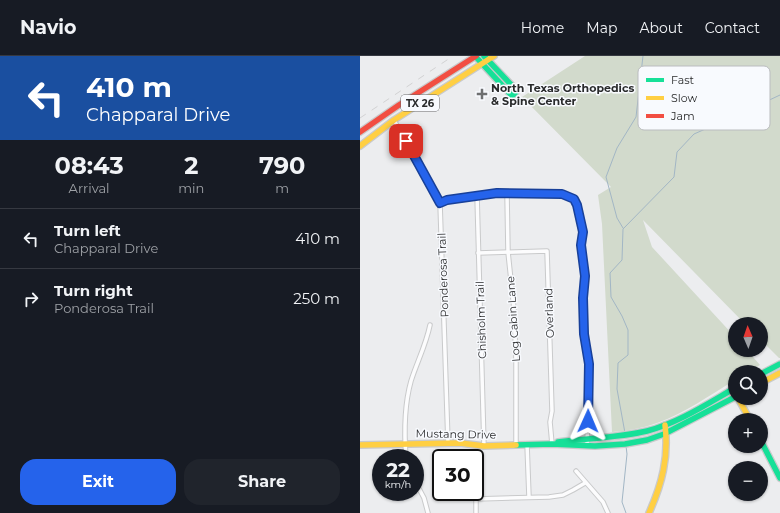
<!DOCTYPE html>
<meta charset="utf-8">
<style>
:root{--surface:#171b24;--page:#20242c;--text:#f1f3f6;--muted:#9ea1a6;--line:#363941;--accent:#2563eb}
body{margin:0;font-family:Montserrat,sans-serif;background:var(--page);color:var(--text);height:100vh;display:flex;flex-direction:column;font-size:15px;white-space:nowrap}
*{box-sizing:border-box;margin:0}
p{font-size:13px;color:var(--muted)}
.icon{flex:none;width:22px;height:22px;fill:none;stroke:currentColor;stroke-width:2;stroke-linecap:round;stroke-linejoin:round}
.map{position:relative;flex:1;overflow:hidden}
.sheet{display:flex;flex-direction:column;background:var(--surface);width:360px}
.sheet>*{flex:none}
.guide{background:#1a4fa0;color:#fff;overflow:hidden}
.needle{width:26px;rotate:358deg}
.controls{position:absolute;left:368px;top:261px;display:grid;gap:8px}
.controls a{display:grid;place-items:center;width:40px;height:40px;border-radius:50%;background:var(--surface);box-shadow:0 1px 3px #0004;font-size:20px}
.speed{position:absolute;left:12px;top:393px;display:flex;gap:8px;font-size:20px;font-weight:700;text-align:center}
.speed>*{display:grid;place-content:center;width:52px;height:52px;border-radius:50%;background:var(--surface);box-shadow:0 1px 3px #0004;line-height:1}
.speed small{font-size:10px;font-weight:400}
.speed .limit{border:2px solid #111;border-radius:6px;background:#fff;color:#111}
.pin{position:absolute;display:grid;place-items:center;width:34px;height:34px;color:#fff;margin:-17px;border-radius:8px;box-shadow:0 2px 6px #0006}
.me{position:absolute;width:44px;margin:-22px;rotate:1deg;stroke-linejoin:round;filter:drop-shadow(0 0 3px #0008)}
.turn{display:flex;align-items:center;gap:14px;height:84px;padding:0 20px;font-size:18px}
.turn .icon{width:52px;height:52px;stroke-width:2.5}
.turn b{display:block;font-size:28px;line-height:34px}
.eta{display:flex;justify-content:space-evenly;align-items:center;height:68px;text-align:center}
.eta b{font-size:24px;font-weight:700;line-height:28px}
.cta{display:flex;gap:8px;margin-top:auto;padding:8px 20px}
.cta a{flex:1;height:46px;border-radius:16px;background:var(--accent);color:#fff;font-size:16px;font-weight:700;line-height:46px;text-align:center}
.cta a+a{background:var(--page);color:var(--text)}
ul{padding:0;list-style:none}
li{display:flex;align-items:center;gap:12px;height:60px;padding:0 20px;border-top:1px solid var(--line)}
li div{flex:1}
li b{display:block;font-size:15px}
li em{font-style:normal}
header{display:flex;align-items:center;gap:24px;box-sizing:border-box;height:56px;padding:0 20px;background:var(--surface);border-bottom:1px solid var(--line)}
header strong{font-size:19px}
nav{display:flex;gap:22px;margin-inline-start:auto;font-size:14px}
main{display:flex;flex:1;min-height:0}
.map>svg:first-child{display:block}
</style>
<header>
<strong>Navio</strong>
<nav><a>Home</a><a>Map</a><a>About</a><a>Contact</a></nav>
</header>
<main>
<section class="sheet">
<div class="guide">
<div class="turn"><svg class="icon" aria-label="left" viewBox="0 0 24 24"><path d="M17 20v-9H6M10 6l-5 5 5 5"/></svg><div><b>410 m</b>Chapparal Drive</div></div>
</div>
<div class="eta">
<div><b>08:43</b><p>Arrival</p></div>
<div><b>2</b><p>min</p></div>
<div><b>790</b><p>m</p></div>
</div>
<ul>
<li><svg class="icon" aria-label="left" viewBox="0 0 24 24"><path d="M17 20v-9H6M10 6l-5 5 5 5"/></svg><div><b>Turn left</b><p>Chapparal Drive</p></div><em>410 m</em></li>
<li><svg class="icon" aria-label="right" viewBox="0 0 24 24"><path d="M7 20v-9h11M14 6l5 5-5 5"/></svg><div><b>Turn right</b><p>Ponderosa Trail</p></div><em>250 m</em></li>
</ul>
<div class="cta"><a>Exit</a><a>Share</a></div>
</section>
<div class="map">
<svg width="420" height="457" viewBox="0 0 420 457">
<rect width="100%" height="100%" fill="#ecedef"/>
<!-- green -->
<path fill="#d2dacc" d="M225 0H420V302H419L401 284V268H385L283 164 292 191 375 281V294H387L400 309 388 316H375V324C350 339 325 357 297 367 283 372 267 375 252 376L242 168 238 139 251 131 162 41Z"/>
<g fill="none" stroke-linecap="round" stroke-linejoin="round">
<!-- stream -->
<g stroke="#a2b6c5" stroke-width="1">
<polyline points="263,172 257,162 246,121 257,92 276,61 283,0"/>
<polyline points="265,377 257,333 258,307 268,299 268,274 262,260 251,241 250,217 262,204 263,173 314,121 317,96 334,78 384,56 420,39"/>
<polyline points="266,390 267,398 262,446 266,457"/>
</g>
<!-- street casing -->
<g stroke="#c9cacb" stroke-width="5.5">
<g id="street">
<polyline points="34,64 80,147 88,387"/>
<polyline points="147,138 148,196 154,253 156,305 156,389"/>
<polyline points="117,139 124,390"/>
<polyline points="80,147 117,139 137,137 202,138 214,143 217,149 223,176 221,189 225,220 223,242 224,278 229,308 227,390"/>
<polyline points="118,197 187,195 192,355 190,366 192,388"/>
<polyline points="167,388 169,441"/>
<path d="M46 402C44 376 44 350 51 325 57 306 66 289 70 269"/>
<polyline points="216,415 243,446 248,457"/>
<polyline points="55,425 64,442 68,457"/>
<polyline points="26,436 29,440"/>
<polyline points="116,443 189,441 203,439 213,434 225,427"/>
<polyline points="116,457 116,427 119,423"/>
</g>
</g>
<!-- fast casing -->
<g stroke="#c9cacb" stroke-width="8">
<g id="fast">
<polyline points="115,0 152,40 157,35 124,0"/>
<polyline points="401,318 420,308"/>
<polyline points="401,385 420,422"/>
<path d="M198 386C227 382 258 382 287 375 318 367 347 348 375 332"/>
<polyline points="156,389 192,388 235,390 265,388 287,384 304,378 375,341"/>
</g>
</g>
<!-- slow casing -->
<g stroke="#c9cacb" stroke-width="8">
<g id="slow">
<polyline points="0,90 34,64 134,0"/>
<polyline points="401,327 420,317"/>
<polyline points="378,342 390,364"/>
<polyline points="0,389 100,387 124,390 156,389"/>
<path d="M289 457C302 428 309 401 305 369"/>
</g>
</g>
<!-- jam casing -->
<g stroke="#c9cacb" stroke-width="8">
<polyline id="jam" points="0,76 39,49 116,0"/>
</g>
<!-- street -->
<use href="#street" stroke="#fcfcfd" stroke-width="3.5"/>
<!-- fast -->
<use href="#fast" stroke="#16e098" stroke-width="5.5"/>
<!-- slow -->
<use href="#slow" stroke="#ffcf43" stroke-width="5.5"/>
<!-- jam -->
<use href="#jam" stroke="#f24e42" stroke-width="5.5"/>
<!-- rail -->
<polyline stroke="#d2d2d3" stroke-width="1" stroke-dasharray="7 7" stroke-linecap="butt" points="0,62 93,0"/>
</g>
<g fill="none" stroke-linecap="round" stroke-linejoin="round">
<!-- route casing -->
<g stroke="#184099" stroke-width="10">
<polyline id="route" points="46,85 80,147 87,144 137,137 202,138 214,143 217,149 223,176 221,189 225,220 223,242 224,278 229,308 228,365"/>
</g>
<!-- route -->
<use href="#route" stroke="#2563eb" stroke-width="7"/>
</g>
<!-- markers -->
<path fill="#6e6f70" stroke="#f8fafe" stroke-width="1.5" d="M120 32h4v4h4v4h-4v4h-4v-4h-4v-4h4z"/>
<g text-anchor="middle" dominant-baseline="central" stroke-width="3" stroke-linejoin="round" paint-order="stroke">
<!-- shield labels -->
<rect fill="#f8fafe" stroke="#68696b" stroke-width="1" x="41" y="39" width="38" height="16" rx="3"/>
<g font-size="10" font-weight="bold" fill="#2a2b2c">
<text x="60" y="47">TX 26</text>
</g>
<!-- poi labels -->
<g font-size="11" font-weight="bold" fill="#2a2b2c" stroke="#f8fafe" text-anchor="start">
<text x="131" y="32">North Texas Orthopedics<tspan x="131" dy="13">&amp; Spine Center</tspan></text>
</g>
<!-- street labels -->
<g font-size="11" fill="#2a2b2c" stroke="#f8fafe">
<text transform="translate(83 219) rotate(-92)">Ponderosa Trail</text>
<text transform="translate(189 257) rotate(-92)">Overland</text>
<text transform="translate(153 263) rotate(-94)">Log Cabin Lane</text>
<text transform="translate(121 264) rotate(-92)">Chisholm Trail</text>
<text transform="translate(96 378) rotate(1)">Mustang Drive</text>
</g>
</g>
<!-- legend -->
<rect x="278" y="10" width="132" height="64" rx="6" fill="#f8fafe" stroke="#babcbf" stroke-width="1"/>
<rect x="286" y="22" width="18" height="4" fill="#16e098"/>
<rect x="286" y="40" width="18" height="4" fill="#ffcf43"/>
<rect x="286" y="58" width="18" height="4" fill="#f24e42"/>
<g font-size="11" fill="#2a2b2c">
<text x="311" y="28">Fast</text>
<text x="311" y="46">Slow</text>
<text x="311" y="64">Jam</text>
</g>
</svg>
<div class="controls">
<a><svg class="needle" viewBox="-14 -14 28 28"><path d="M0-13l5 13h-10z" fill="#e53935"/><path d="M0 13l5-13h-10z" fill="#9ea1a6"/></svg></a>
<a><svg class="icon" aria-label="search" viewBox="0 0 24 24"><circle cx="10" cy="10" r="6"/><path d="M15 15l6 6"/></svg></a>
<a>+</a>
<a>−</a>
</div>
<div class="speed"><div>22<small>km/h</small></div><div class="limit">30</div></div>
<div class="pin" style="left:46px;top:85px;background:#d93025"><svg class="icon" aria-label="arrive" viewBox="0 0 24 24"><path d="M6 21V4h12l-3 4 3 4H6"/></svg></div>
<svg class="me" style="left:228px;top:365px" viewBox="-20 -20 40 40"><path d="M0-17L14 15 0 8-14 15z" fill="#2563eb" stroke="#fff" stroke-width="4"/></svg>
</div>
</main>
